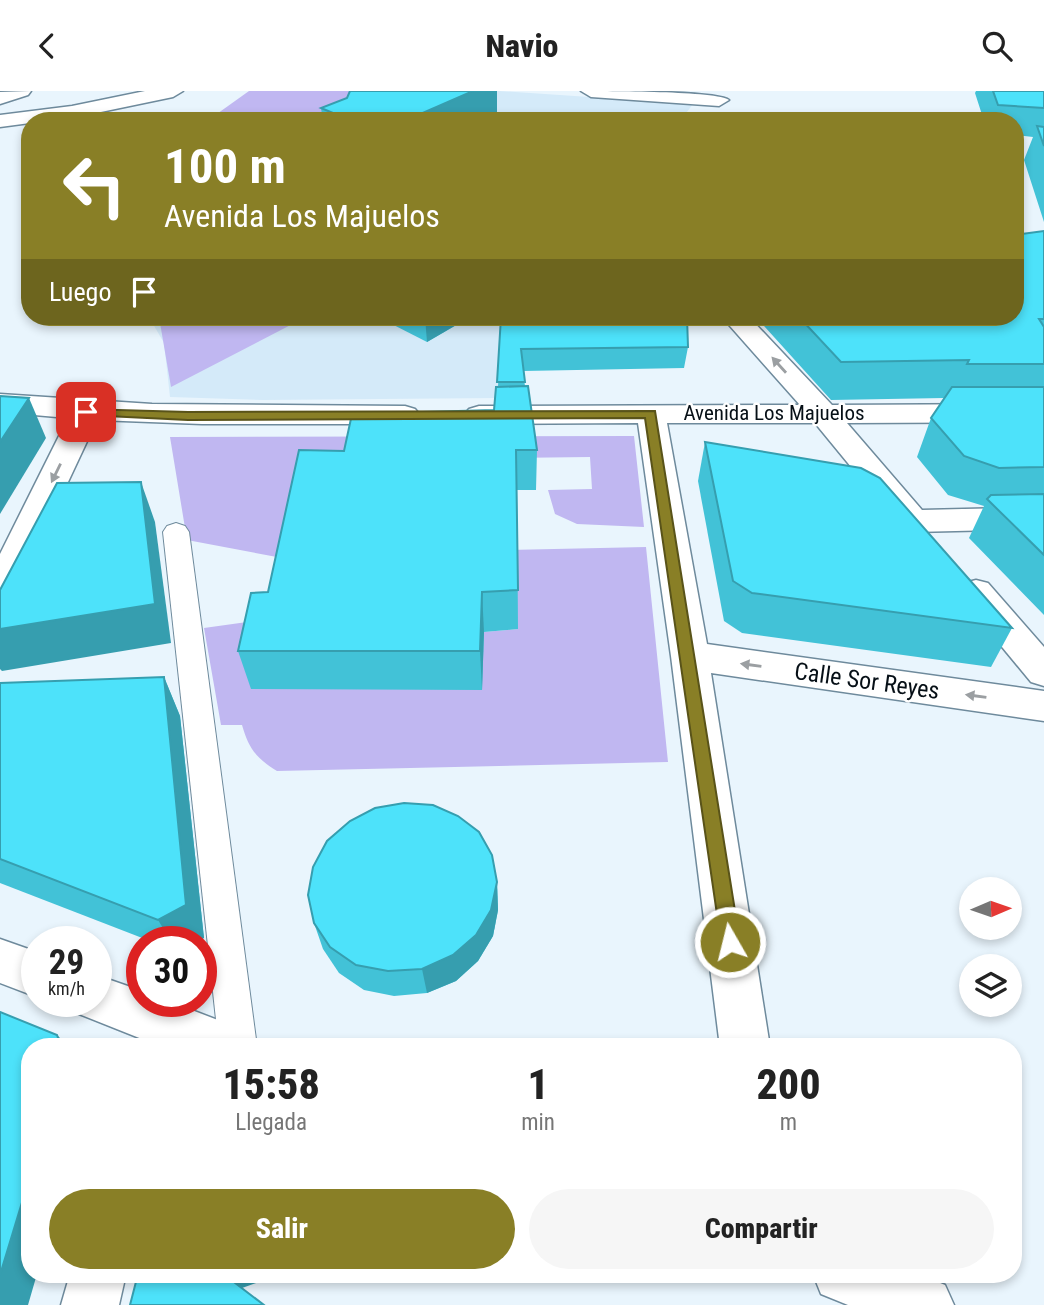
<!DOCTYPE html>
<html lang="es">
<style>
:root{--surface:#fff;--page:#f6f6f6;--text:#222;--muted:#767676;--accent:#897f26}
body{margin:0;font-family:"Roboto Condensed",sans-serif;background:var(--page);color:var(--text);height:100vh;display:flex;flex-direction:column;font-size:26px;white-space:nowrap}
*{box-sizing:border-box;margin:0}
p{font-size:23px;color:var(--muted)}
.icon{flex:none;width:38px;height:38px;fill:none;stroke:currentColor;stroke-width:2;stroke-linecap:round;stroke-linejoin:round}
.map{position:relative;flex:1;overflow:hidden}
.panel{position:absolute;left:21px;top:947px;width:1001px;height:245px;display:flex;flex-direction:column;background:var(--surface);border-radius:28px;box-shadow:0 4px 10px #0003}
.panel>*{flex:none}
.hud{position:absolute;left:21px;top:21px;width:1003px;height:214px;border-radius:28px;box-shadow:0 4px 10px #0003;background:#897f26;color:#fff;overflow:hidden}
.needle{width:46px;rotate:88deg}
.fabs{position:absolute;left:959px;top:786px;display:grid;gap:14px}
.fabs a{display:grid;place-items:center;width:63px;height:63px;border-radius:50%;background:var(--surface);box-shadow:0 4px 10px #0003;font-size:35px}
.speed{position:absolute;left:21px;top:835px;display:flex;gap:14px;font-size:35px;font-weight:700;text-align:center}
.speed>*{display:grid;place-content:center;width:91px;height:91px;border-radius:50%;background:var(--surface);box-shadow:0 4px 10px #0003;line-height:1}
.speed small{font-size:18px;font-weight:400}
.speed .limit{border:10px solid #d22;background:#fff;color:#111}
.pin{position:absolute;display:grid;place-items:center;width:60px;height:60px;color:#fff;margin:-30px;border-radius:14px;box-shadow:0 4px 10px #0006}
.me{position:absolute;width:77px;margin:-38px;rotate:352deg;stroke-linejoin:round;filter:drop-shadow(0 0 5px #0008)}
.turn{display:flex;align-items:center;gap:24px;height:147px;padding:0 28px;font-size:32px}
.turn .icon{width:91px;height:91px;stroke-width:2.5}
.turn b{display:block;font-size:49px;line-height:60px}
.then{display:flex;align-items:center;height:66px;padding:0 28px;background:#0003;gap:14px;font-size:26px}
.eta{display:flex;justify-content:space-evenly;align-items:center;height:119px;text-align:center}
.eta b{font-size:42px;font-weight:800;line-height:49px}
.primary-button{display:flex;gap:14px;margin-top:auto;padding:14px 28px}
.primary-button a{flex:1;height:80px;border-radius:42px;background:var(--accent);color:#fff;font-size:28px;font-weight:800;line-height:80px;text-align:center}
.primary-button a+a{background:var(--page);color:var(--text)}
header{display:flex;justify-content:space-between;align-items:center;height:91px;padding:0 28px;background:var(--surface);font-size:32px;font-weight:800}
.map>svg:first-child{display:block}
</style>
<header><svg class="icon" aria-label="back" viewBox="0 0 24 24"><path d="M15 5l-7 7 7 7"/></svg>Navio<svg class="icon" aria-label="search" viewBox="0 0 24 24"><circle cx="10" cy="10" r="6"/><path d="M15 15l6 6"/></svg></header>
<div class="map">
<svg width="1044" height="1214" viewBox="0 0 1044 1214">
<rect width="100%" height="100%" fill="#e9f5fd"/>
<!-- built -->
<g fill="#d4eaf9">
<polygon points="371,0 499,0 693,13 680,30 335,30"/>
<polygon points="149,226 695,226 688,232 502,232 499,307 263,309 170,306 164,252"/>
</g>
<!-- green -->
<g fill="#c0b7f1">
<polygon points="249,0 368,0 333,30 207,30"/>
<polygon points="159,226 306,226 171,296"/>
<polygon points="634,345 644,436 577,433 555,423 548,399 592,398 590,366 444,368 293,469 187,449 170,346"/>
<path d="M646 456 668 671 277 680C256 667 249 658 242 634H221L204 537 282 526 481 599 484 541 518 538 461 460Z"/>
</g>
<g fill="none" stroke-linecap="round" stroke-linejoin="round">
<!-- pedestrian casing -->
<g stroke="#6e8a9c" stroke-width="2">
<polygon id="pedestrian" points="176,432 185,435 189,441 257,956 219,956 163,441 167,435"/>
</g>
<!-- minor casing -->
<g stroke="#6e8a9c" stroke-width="3">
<g id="minor">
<polygon points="31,0 28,4 0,13 0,1"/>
<path d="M581 0C604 0 719 0 729 9L719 15 591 6Z"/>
<polygon points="722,226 749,226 832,314 1044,313 1044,331 847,332 922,419 1044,416 1044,438 914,441 902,438 815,332 667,332 707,553 1044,600 1044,630 711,582 770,956 720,956 671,565 638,332 479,333 469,330 464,324 469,318 479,315 800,314"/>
<polygon points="0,303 152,313 405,315 415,318 420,324 415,330 405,333 202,333 97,329 18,498 12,507 0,510 0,463 68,327 0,321"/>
<polygon points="976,489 988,492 1044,556 1044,595 1031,591 964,510 958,501 964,492"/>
<polygon points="0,848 37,861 37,906 0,892"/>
<polygon points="96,884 142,900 142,910 168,910 244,939 252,956 162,956 79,923 73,910 96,910"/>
<polygon points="70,1183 126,1183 119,1214 61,1214"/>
<polygon points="813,1183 919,1183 945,1194 954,1214 848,1214 821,1203"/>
</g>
</g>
<!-- tertiary casing -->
<g stroke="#6e8a9c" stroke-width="3">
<polygon id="tertiary" points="145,0 183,0 173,6 72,27 30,30 30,32 0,36 0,24 72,15"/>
</g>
<!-- pedestrian -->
<use href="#pedestrian" fill="#fff" fill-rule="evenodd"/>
<!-- minor -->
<use href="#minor" fill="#fff" fill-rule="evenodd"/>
<!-- tertiary -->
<use href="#tertiary" fill="#fff" fill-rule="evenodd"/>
</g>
<!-- wall -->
<g fill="#42c2d7">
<polygon points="976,0 1044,0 1044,131 1024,69 1033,46 1015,44 1015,30 984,30 975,2"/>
<polygon points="321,17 497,24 485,30 323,30"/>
<polygon points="1044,140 1044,524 969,447 984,415 948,404 917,366 931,327 944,307 831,309 756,226 1015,226"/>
<polygon points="378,226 470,226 427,251"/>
<polygon points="501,226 688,256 684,277 523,280 525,295 537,359 536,399 517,399 518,538 484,541 482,599 251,598 238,560 268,501 344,360 494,319 498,296"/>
<polygon points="705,351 1012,537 991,576 742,542 724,530 698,390"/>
<polygon points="164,586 180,625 204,847 198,850 150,850 0,792 0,592"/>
<polygon points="497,791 498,819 493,845 478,870 456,890 427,902 394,905 364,899 339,882 323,858 314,832"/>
</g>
<!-- shaded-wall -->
<g fill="#369eaf">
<polygon points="473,0 497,0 497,24 485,30 425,30 425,21"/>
<polygon points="425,226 470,226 427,251"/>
<polygon points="29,307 46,347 0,423 0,351"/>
<polygon points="141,391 155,431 171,552 2,580 0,578 0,538"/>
<polygon points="482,501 484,541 482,599 480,560"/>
<polygon points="164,586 180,625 204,847 198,850 171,850 158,829"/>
<polygon points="497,791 498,819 493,845 478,870 456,890 427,902 422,878"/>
<polygon points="57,944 69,956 61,956"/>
<polygon points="30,1085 30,1183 37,1183 28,1214 0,1214 0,1184"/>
<polygon points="230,1183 281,1183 242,1197 226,1185"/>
</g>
<!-- building -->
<g fill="#4de2fa" stroke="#369eaf" stroke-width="2">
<polygon points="350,0 473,0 425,21 449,30 352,30 321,17 347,7"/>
<polygon points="993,0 1044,0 1044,17 998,14"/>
<polygon points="1037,35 1044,36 1044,55"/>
<polygon points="1044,140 1044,228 1039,228 1044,236 1044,273 967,273 969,269 841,271 799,226 1015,226 1015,144"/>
<polygon points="501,226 687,226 688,256 521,258 525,291 497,291"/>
<polygon points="528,295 537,359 516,359 518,499 482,501 480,560 238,560 251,502 268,501 299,359 344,360 352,323 494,319 496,296"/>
<polygon points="952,296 1044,296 1044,376 999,377 964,365 931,327"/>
<polygon points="0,305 29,307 0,351"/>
<polygon points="705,351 861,377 880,387 1012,537 752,502 733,490"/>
<polygon points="141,391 155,513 0,538 0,499 57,392"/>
<polygon points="1044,403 1044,464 987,408 991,404"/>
<polygon points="164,586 186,814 158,829 0,768 0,592"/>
<polygon points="404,712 433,714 458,725 479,741 492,764 497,791 491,819 476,844 453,864 422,878 388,880 356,874 330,856 314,832 308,804 313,776 327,750 350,730 375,717"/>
<polygon points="0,921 57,944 61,956 30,956 30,1085 0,1184"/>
<polygon points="138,1183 230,1183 226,1185 264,1214 130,1214"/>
</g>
<!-- one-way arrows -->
<defs><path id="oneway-solid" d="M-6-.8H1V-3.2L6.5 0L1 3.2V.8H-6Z" transform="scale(1.75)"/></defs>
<g fill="#9b9fa2">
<use href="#oneway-solid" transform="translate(779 274) rotate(-132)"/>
<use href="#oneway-solid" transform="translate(56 382) rotate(116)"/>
<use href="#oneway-solid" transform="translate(751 574) rotate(-172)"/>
<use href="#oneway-solid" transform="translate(976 605) rotate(-172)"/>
</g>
<!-- route -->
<polygon fill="#897f26" stroke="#595319" stroke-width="2" points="82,318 188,321 655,320 740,851 737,858 730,860 724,858 721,851 645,327 188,329 86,324 82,323"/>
<g text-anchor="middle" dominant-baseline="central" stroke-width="5" stroke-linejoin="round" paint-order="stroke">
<!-- far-street labels -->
<g font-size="21" fill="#060f16" stroke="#fff">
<text x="774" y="322">Avenida Los Majuelos</text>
</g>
<!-- street labels -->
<g font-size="24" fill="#060f16" stroke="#fff">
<text transform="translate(867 590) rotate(8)">Calle Sor Reyes</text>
</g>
</g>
</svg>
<div class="fabs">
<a><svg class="needle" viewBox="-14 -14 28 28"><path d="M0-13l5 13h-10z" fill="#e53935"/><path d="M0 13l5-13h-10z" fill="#767676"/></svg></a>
<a><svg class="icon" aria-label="layers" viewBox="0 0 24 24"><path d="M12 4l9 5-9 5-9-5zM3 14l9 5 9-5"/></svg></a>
</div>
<div class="speed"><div>29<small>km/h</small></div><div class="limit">30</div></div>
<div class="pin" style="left:86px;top:321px;background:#d93025"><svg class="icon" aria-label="arrive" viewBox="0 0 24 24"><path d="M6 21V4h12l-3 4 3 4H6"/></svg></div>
<svg class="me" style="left:730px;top:851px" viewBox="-20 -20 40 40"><circle r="17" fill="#897f26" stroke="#fff" stroke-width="3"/><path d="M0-11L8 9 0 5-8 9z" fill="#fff"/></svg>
<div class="hud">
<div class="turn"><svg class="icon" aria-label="left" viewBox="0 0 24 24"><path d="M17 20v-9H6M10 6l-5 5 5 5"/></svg><div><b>100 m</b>Avenida Los Majuelos</div></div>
<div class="then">Luego<svg class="icon" aria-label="arrive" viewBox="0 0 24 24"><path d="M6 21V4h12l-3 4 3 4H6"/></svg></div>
</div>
<section class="panel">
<div class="eta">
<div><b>15:58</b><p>Llegada</p></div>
<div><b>1</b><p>min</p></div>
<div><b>200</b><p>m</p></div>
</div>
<div class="primary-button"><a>Salir</a><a>Compartir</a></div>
</section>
</div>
